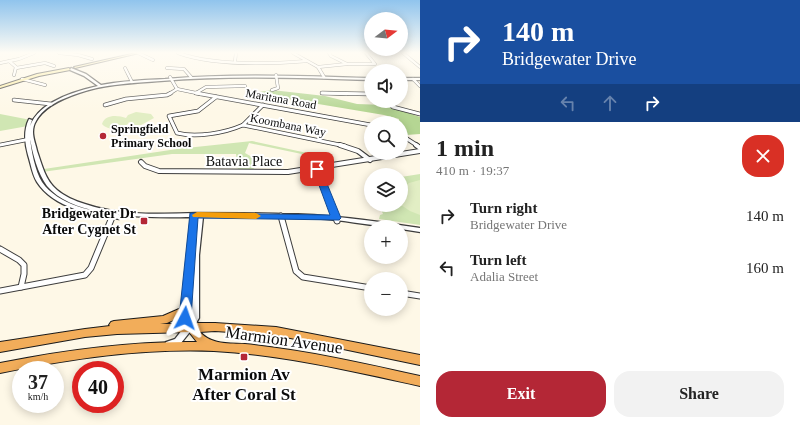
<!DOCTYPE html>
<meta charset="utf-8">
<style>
:root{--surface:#fff;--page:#f2f2f2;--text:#222;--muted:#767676;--accent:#b42736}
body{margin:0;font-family:"Times New Roman",serif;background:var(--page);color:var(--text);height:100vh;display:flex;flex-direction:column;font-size:15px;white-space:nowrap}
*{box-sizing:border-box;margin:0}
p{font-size:13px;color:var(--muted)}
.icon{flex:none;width:22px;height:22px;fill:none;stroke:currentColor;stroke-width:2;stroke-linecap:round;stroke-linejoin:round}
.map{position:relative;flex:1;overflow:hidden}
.sheet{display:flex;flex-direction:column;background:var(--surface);width:380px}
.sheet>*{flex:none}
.guide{background:#1a4fa0;color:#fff;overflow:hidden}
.needle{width:26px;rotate:74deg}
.buttons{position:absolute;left:364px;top:12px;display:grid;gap:8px}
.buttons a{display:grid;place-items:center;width:44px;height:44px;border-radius:50%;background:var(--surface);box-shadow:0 2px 10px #0003;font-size:20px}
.speed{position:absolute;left:12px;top:361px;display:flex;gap:8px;font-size:20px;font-weight:700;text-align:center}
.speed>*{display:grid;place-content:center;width:52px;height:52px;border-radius:50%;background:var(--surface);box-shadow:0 2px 10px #0003;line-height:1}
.speed small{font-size:10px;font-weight:400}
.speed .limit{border:6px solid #d22;background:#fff;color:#111}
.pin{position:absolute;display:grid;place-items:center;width:34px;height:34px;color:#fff;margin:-17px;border-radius:8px;box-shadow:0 2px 6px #0006}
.me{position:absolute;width:44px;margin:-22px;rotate:4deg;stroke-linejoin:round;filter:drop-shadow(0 0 3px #0008)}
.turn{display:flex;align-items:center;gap:14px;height:84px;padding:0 16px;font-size:18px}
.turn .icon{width:52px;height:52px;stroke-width:2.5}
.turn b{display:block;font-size:28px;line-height:34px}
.lanes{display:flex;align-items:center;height:38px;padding:0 16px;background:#0003;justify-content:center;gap:20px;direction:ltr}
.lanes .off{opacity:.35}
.round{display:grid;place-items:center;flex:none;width:42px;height:42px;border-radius:16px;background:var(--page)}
.summary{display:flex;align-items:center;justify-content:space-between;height:68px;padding:0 16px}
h1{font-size:24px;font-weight:800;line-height:30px}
.action{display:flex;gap:8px;margin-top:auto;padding:8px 16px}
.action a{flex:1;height:46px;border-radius:16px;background:var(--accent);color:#fff;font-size:16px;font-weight:800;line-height:46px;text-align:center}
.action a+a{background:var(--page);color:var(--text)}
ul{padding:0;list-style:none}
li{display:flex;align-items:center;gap:12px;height:52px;padding:0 16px}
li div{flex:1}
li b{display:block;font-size:15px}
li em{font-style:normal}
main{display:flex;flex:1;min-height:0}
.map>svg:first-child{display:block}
</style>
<main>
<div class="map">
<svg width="420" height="425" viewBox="0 0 420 425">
<rect width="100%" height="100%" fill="#fef8e7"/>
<!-- green -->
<g fill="#d0e6b3">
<polygon points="0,114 31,120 28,126 0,131"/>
<polygon points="252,141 321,156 333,165 327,166 316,157 249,143 245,153 252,157 254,170 238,170 236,154 172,154 42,172 44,169 177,149"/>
<polygon points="420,174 420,225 379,219 380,215 383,214 379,205 401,205 401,177"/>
</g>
<!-- forest -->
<polygon fill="#b5d693" points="272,90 325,96 357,104 385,105 420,117 420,134 406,135 401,132 401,123 398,123 399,119 384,115 253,93"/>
<!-- pitch -->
<g fill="#e2eec4">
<path d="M136 112 151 114 154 118 141 125 133 126 129 122C124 131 108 131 102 124 105 114 118 115 126 118L128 115Z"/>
<polygon points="420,180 420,215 410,211 401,205 401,189 409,183"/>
</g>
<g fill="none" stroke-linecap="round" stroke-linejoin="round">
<!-- minor-far3 casing -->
<g stroke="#3d3d3d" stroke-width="3.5">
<g id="minor-far3">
<polyline points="59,53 78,55 92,59"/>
<polyline points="138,53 153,60"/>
<path d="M178 53C214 66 269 64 307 61"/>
<polyline points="293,53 318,67 324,77"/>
<polyline points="329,53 331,56 347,64"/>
<polyline points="403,53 420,67"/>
<polyline points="9,61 16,67 14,75"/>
<polyline points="235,61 236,53"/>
<polyline points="0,63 19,59 34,53"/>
<polyline points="318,67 347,64 375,64 366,53"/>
<polyline points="16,68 45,63 54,66"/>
<polyline points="125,68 132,82"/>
<polyline points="167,68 184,69 191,77"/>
<polyline points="170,77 177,89 201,94"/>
<polyline points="22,79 45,85"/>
<polyline points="413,79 420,86"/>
<polyline points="272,90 278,88 276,75"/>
<polyline points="196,93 206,87 245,86"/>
<polyline points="322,93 347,94"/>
<polyline points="169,94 177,89"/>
</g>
</g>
<!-- minor-far2 casing -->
<g stroke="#3d3d3d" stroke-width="4.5">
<g id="minor-far2">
<polyline points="196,93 371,125"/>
<polyline points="322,93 371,94"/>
<path d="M216 97 198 111 169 116 177 133C196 138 225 133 243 125L345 146"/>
<polyline points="14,100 51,104"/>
<polyline points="386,101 393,107 420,114"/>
<polyline points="105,105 126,99 167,95 171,93"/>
<polyline points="243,125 263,105"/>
<polyline points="401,135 418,146"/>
<polyline points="0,145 30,139"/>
</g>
</g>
<!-- minor-far1 casing -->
<g stroke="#3d3d3d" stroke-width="6">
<g id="minor-far1">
<polyline points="340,145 358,151 370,160"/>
<polyline points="416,145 420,148"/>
<polyline points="141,162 145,166 159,171 288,172 420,151"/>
<polyline points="317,169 335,216"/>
<polyline points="112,216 113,214"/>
</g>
</g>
<!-- minor casing -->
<g stroke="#3d3d3d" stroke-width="7">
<g id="minor">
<polyline points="335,215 337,221"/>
<polyline points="281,216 296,271 303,277 371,288"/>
<polyline points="0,249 19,260 24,265 24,274 21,287"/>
<polyline points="0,291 85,275 91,268 113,215"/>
<polyline points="401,293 420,296"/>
</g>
</g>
<!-- tertiary casing -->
<g stroke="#3d3d3d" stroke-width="2.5">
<g id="tertiary">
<path d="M71 68 86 74 101 85C122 81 143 80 165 79 233 73 302 76 371 78V80C301 78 231 75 161 81 133 83 105 84 79 93 64 98 44 106 36 121 34 124 33 128 33 132 33 139 36 145 37 151 42 165 45 180 57 190 64 196 75 201 85 204 120 216 158 214 195 213 224 213 253 213 282 214 329 214 374 221 420 228V232L401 229V227C376 227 350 221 325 219 284 216 243 216 203 217L199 255V318L193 328 181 343 169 349 166 348 165 345 166 342 175 339 186 325 181 318 191 217C152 218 74 219 47 186 38 174 32 153 30 137 31 150 35 171 42 182 58 205 93 212 119 215L122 217 119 219C91 215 54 208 37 182 32 174 31 164 28 155 25 144 23 131 29 119L32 120 30 126C39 102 75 91 98 86L84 76 70 70ZM192 270 191 317 190 319 189 318Z"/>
<rect x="401" y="78" width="19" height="2"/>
</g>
</g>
<!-- secondary casing -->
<g stroke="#2c2c2c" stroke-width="2">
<g id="secondary">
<polygon points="136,53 139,53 75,68 74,67"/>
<polygon points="69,68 70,70 39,76 0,88 0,86 37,74"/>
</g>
</g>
<!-- trunk casing -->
<g stroke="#1b1b1b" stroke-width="2">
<path id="trunk" d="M186 306 189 307 191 310 189 313 167 323 160 324H186L190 322 194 323H215L276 327 420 355V365L276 335 215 331 200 332C211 345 230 343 245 344 304 350 362 363 420 376V386C352 371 284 355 214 351 142 348 70 359 0 373V363C65 350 130 341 197 342L189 332 117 334 85 337 0 352V342L85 329 110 326 109 325 111 322 114 321 163 316Z"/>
</g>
<!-- minor-far3 -->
<use href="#minor-far3" stroke="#fff" stroke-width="2.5"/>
<!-- minor-far2 -->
<use href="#minor-far2" stroke="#fff" stroke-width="3"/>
<!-- minor-far1 -->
<use href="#minor-far1" stroke="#fff" stroke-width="4"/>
<!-- minor -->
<use href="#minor" stroke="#fff" stroke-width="5"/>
<!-- tertiary -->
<use href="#tertiary" fill="#fff" fill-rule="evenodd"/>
<!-- secondary -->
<use href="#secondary" fill="#fdeea3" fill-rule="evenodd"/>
<!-- trunk -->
<use href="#trunk" fill="#f2ad5a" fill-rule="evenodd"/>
</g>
<!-- sky -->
<linearGradient id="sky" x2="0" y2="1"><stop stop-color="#90c4ed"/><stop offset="0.47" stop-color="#fffcf4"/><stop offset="1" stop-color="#fffcf4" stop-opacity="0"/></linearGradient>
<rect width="420" height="112" fill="url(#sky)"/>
<!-- route -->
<polygon fill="#1a73e8" stroke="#114b97" points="317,166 321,169 341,218 339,220 198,218 191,318 189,321 185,323 181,321 179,318 190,213 330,215 313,169"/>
<!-- slow -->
<polygon fill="#f59e0b" points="197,212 256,213 261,216 256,219 193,217 192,215"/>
<!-- markers -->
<g fill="#b42736" stroke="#fff" stroke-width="1.5">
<circle cx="103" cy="136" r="4"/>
<rect x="140" y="217" width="8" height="8" rx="2"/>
<rect x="240" y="353" width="8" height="8" rx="2"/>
</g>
<g text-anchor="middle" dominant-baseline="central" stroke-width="4" stroke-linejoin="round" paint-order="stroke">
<!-- far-street labels -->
<g font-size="12" fill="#0a0a0a" stroke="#fff">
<text transform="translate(281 99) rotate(10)">Maritana Road</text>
<text transform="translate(288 125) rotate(11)">Koombana Way</text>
</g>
<!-- far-poi labels -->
<g font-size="12" font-weight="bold" fill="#0a0a0a" stroke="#fff" text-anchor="start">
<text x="111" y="129">Springfield<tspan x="111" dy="14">Primary School</tspan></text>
</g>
<!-- street labels -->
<g font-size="14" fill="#0a0a0a" stroke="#fff">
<text x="244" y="161">Batavia Place</text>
</g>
<!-- poi labels -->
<g font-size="14" font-weight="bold" fill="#0a0a0a" stroke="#fff" text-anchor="end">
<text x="136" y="213">Bridgewater Dr<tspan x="136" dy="16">After Cygnet St</tspan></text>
</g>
<!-- near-street labels -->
<g font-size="17" fill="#0a0a0a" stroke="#fff">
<text transform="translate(284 340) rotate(8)">Marmion Avenue</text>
</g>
<!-- near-poi labels -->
<g font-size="17" font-weight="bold" fill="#0a0a0a" stroke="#fff">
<text x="244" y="374">Marmion Av<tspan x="244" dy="20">After Coral St</tspan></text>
</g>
</g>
</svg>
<div class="buttons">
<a><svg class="needle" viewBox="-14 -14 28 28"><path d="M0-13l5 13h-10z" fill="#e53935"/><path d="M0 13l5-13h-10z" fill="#767676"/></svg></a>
<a><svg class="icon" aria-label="sound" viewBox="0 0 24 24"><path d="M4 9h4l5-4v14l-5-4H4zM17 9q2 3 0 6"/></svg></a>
<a><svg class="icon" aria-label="search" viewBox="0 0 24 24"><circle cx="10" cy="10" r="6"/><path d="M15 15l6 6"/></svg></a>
<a><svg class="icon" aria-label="layers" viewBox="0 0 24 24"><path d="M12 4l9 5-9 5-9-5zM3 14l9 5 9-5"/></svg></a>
<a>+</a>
<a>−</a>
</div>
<div class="speed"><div>37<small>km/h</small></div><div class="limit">40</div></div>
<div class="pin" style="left:317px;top:169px;background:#d93025"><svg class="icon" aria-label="arrive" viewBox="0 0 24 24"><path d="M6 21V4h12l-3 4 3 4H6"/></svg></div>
<svg class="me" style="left:185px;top:318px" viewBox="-20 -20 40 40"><path d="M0-17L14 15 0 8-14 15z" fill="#1a73e8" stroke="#fff" stroke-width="4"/></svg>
</div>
<section class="sheet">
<div class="guide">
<div class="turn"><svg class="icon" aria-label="right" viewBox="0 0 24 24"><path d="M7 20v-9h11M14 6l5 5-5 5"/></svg><div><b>140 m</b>Bridgewater Drive</div></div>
<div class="lanes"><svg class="icon off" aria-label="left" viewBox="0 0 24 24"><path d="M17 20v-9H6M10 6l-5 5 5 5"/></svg><svg class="icon off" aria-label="ahead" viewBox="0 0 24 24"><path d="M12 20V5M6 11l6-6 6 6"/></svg><svg class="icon" aria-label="right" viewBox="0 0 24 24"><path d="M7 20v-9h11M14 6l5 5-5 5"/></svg></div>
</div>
<div class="summary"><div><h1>1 min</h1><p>410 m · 19:37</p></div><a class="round" style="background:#d93025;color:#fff"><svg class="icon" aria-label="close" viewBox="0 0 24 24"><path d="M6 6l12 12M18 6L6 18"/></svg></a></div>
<ul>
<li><svg class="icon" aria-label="right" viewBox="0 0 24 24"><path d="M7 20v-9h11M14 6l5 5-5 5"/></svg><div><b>Turn right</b><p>Bridgewater Drive</p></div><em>140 m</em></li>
<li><svg class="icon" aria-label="left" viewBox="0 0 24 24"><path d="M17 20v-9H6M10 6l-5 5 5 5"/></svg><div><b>Turn left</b><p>Adalia Street</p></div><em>160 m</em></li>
</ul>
<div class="action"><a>Exit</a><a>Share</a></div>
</section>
</main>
